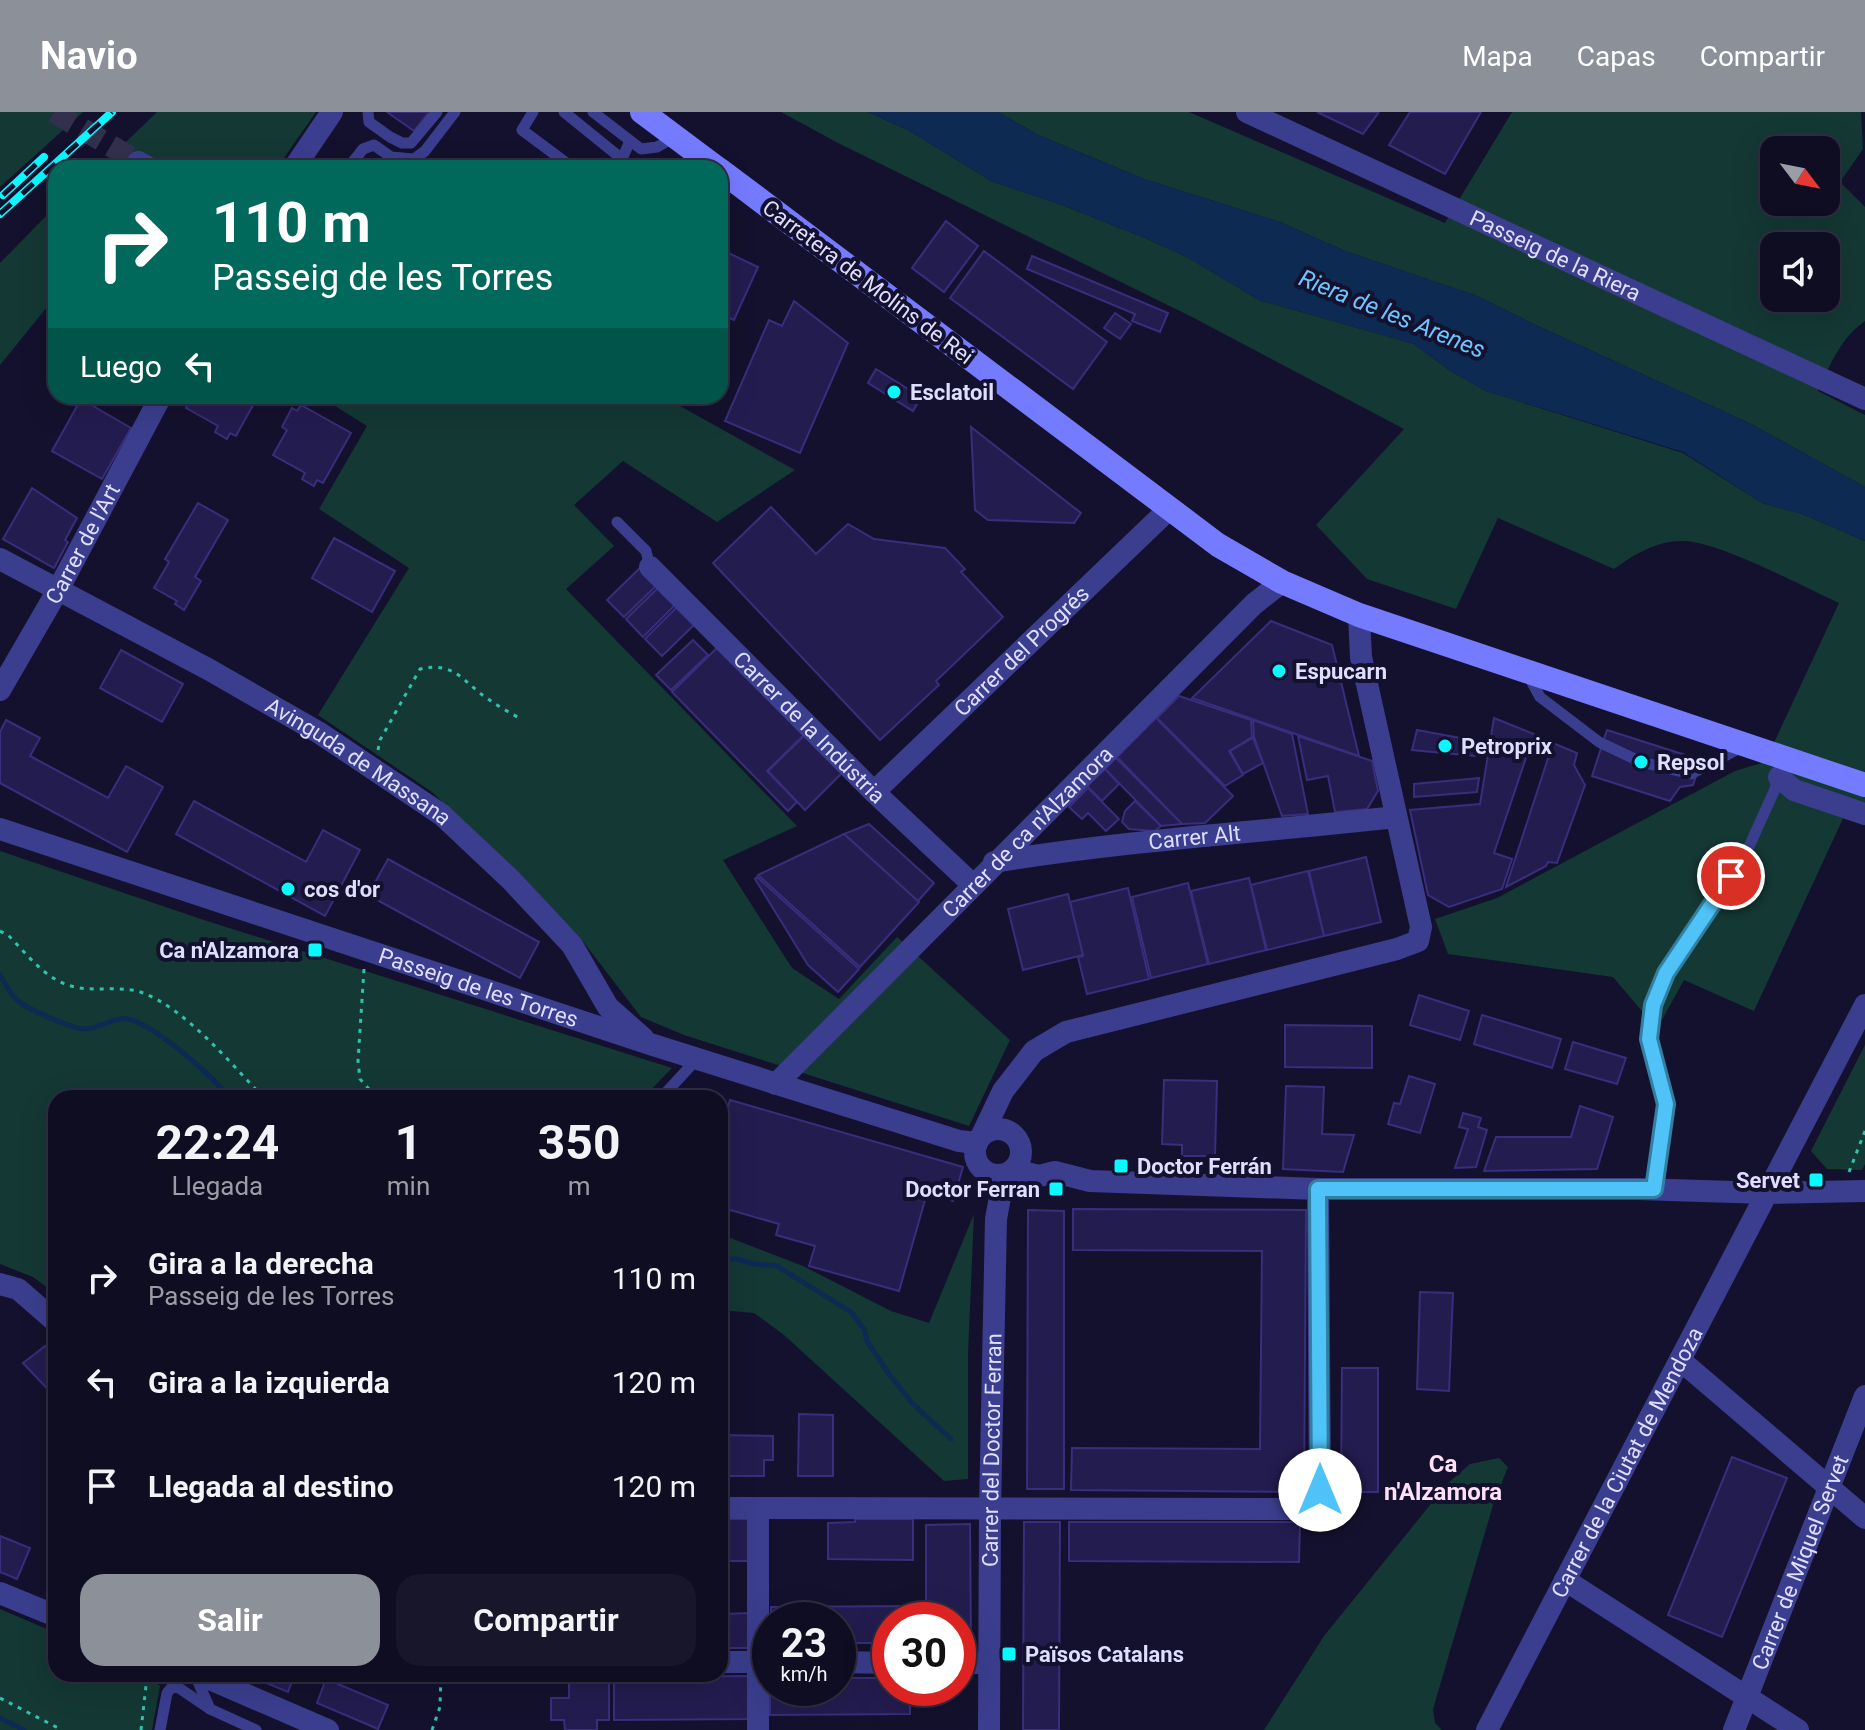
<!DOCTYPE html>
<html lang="es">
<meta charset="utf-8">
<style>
:root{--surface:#0f0d22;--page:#18162a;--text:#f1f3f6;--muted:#9b9ca5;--line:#2f2d40;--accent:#8c9099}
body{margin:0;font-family:Roboto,sans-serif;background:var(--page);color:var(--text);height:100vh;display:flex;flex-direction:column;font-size:30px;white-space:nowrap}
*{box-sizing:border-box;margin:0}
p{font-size:26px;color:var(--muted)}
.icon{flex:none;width:44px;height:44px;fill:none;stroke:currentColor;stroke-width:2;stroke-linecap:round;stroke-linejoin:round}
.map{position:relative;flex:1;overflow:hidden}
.sheet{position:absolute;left:48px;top:978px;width:680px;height:592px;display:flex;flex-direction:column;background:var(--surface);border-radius:24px;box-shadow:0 8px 32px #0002,0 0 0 2px var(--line)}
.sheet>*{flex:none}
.hud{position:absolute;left:48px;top:48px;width:680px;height:244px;border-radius:24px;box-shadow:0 8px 32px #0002,0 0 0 2px var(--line);background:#00695c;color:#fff;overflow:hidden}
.needle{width:52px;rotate:122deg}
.tools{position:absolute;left:1760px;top:24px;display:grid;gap:16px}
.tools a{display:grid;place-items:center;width:80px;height:80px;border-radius:16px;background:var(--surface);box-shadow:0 8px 32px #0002,0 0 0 2px var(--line);font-size:40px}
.speed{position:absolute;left:752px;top:1490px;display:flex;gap:16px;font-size:40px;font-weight:700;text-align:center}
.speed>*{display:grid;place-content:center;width:104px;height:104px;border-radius:50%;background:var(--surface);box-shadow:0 8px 32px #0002,0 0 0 2px var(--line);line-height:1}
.speed small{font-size:20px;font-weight:400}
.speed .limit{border:12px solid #d22;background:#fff;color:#111}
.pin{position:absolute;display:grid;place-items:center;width:68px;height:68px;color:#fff;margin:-34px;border:4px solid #fff;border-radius:50%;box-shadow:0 2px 8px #0007}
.me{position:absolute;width:88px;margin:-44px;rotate:0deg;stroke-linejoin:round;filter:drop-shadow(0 0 6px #0008)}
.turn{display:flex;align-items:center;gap:28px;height:168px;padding:0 32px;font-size:36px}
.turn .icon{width:104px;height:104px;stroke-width:2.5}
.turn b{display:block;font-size:56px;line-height:68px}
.then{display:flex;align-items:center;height:76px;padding:0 32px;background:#0003;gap:16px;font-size:30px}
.eta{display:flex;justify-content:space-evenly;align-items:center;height:136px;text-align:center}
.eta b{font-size:48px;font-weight:700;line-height:56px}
.cta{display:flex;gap:16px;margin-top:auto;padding:16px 32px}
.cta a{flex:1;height:92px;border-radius:24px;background:var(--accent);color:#fff;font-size:32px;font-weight:700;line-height:92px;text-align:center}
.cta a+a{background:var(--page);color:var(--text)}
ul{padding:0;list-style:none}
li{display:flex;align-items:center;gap:24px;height:104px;padding:0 32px}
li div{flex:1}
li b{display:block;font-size:30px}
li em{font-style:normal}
header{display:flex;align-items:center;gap:48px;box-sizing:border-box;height:112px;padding:0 40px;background:var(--accent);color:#fff}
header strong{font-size:38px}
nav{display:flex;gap:44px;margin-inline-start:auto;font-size:28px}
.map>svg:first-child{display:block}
</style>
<header>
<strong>Navio</strong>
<nav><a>Mapa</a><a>Capas</a><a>Compartir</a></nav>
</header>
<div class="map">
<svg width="1865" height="1618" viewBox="0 0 1865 1618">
<rect width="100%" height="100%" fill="#14112e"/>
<!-- green -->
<g fill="#143834" fill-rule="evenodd">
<polygon points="0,0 83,0 0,75"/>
<polygon points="157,0 316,0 277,56 99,56"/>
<path d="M781 0H868L910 19 991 69 1062 93 1145 126 1187 145 1259 188 1414 232 1449 258 1486 279 1683 341 1762 391 1802 402 1865 429V691L1852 687 1754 899 1684 868 1657 917 1613 865 1448 842 1435 807 1497 786 1735 659 1765 650 1839 491C1804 475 1716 428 1682 429 1656 429 1635 442 1614 457L1498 406 1456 497 1367 467 1316 413 1404 317 1192 205 838 31Z"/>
<path d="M998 0H1189L1445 111 1512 0H1861L1863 37 1840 70 1865 95V209C1840 227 1831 251 1818 279L1865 303V375L1753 313 1540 215 1477 184 1345 139 1280 110 1144 67 1038 23ZM1774 38H1826V90H1774ZM1774 134H1826V186H1774Z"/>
<polygon points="56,94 56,184 0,253 0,151"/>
<polygon points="319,284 662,284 795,358 717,410 623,349 574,393 614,434 566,477 797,714 723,748 792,856 839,887 897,825 1010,928 969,1014 684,923 641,905 578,823 432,680 318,603 409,456 319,397 367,314"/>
<polygon points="0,739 207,809 672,956 643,986 56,986 56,1182 33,1165 0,1152"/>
<polygon points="1865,933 1865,1052 1862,1058 1827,1057 1811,1039"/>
<polygon points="974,1102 968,1242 968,1367 944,1369 784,1223 754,1201 720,1198 720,1122 803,1154 891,1199 929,1211"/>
<polygon points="1499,1346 1508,1355 1494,1390 1433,1597 1435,1611 1442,1618 1264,1618 1324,1524 1447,1372 1470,1352"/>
<polygon points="0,1497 56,1521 56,1562 141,1562 160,1574 152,1618 0,1618"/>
</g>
<!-- water -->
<polygon fill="#0c2a52" points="868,0 998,0 1038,23 1144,67 1280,110 1345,139 1477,184 1540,215 1753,313 1865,375 1865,429 1802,402 1762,391 1683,340 1486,279 1449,258 1414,232 1259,188 1187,145 1145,126 1062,93 991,69 910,19"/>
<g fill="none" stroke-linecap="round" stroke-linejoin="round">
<!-- stream -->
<g stroke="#0c2a52" stroke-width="5">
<path d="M0 863C5 871 10 882 18 889 28 897 72 917 85 917 99 917 113 905 127 907 153 911 213 964 229 986"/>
<polyline points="720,1148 737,1147 754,1152 777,1154 851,1200 864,1217 867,1229 889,1262 912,1291 951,1327"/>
<polyline points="0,1606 24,1618"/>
</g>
</g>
<!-- building -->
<g fill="#231c4f" stroke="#382e7c" stroke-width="2">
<polygon points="387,0 429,0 414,19"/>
<polygon points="1317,0 1379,0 1363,22"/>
<polygon points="1410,0 1481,0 1445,62 1389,33"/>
<polygon points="946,109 978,134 944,180 912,156"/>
<polygon points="720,137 758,155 734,208 720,202"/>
<polygon points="984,139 1107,230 1073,277 950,186"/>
<polygon points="1032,144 1168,201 1160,220 1132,209 1135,202 1027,157"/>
<polygon points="794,189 848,231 800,341 725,309 769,208 782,214"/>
<polygon points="1115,201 1131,212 1120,227 1104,216"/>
<polygon points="876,257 921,285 913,299 868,271"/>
<polygon points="193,284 258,284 236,324 230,321 227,327 215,320 218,314 186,296"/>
<polygon points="81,287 131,316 102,367 52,339"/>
<polygon points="301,293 351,321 323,371 317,368 314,374 302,367 305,361 273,343 287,318 282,315 292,296 297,299"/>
<polygon points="971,315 1081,401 1074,411 988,408 975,398"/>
<polygon points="32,376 77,406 65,428 68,430 54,456 3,427"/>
<polygon points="198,391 228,408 195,465 201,469 184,498 175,492 177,489 154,476 169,450 165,447"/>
<polygon points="771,395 816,442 848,412 874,427 945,436 965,457 961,460 1003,505 936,569 939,573 880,628 713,451"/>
<polygon points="334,426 395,459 372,500 312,466"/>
<polygon points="644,452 660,470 624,505 607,488"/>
<polygon points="662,472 679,489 643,525 626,507"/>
<polygon points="681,491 698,509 662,544 645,527"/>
<polygon points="1271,509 1332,533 1359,644 1192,586"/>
<polygon points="693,528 708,543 671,578 656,563"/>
<polygon points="720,533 806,621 767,659 797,690 788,699 672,580"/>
<polygon points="121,538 183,572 162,610 100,576"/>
<polygon points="1179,584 1251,608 1252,625 1229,639 1243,663 1225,674 1157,606"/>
<polygon points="1156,606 1233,684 1205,711 1182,712 1117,645"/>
<polygon points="1494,606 1534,622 1494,741 1512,747 1502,777 1449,795 1428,783 1410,698 1480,692"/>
<polygon points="6,608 40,626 30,644 108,686 126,654 163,675 127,740 0,671 0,620"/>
<polygon points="1253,608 1292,622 1308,702 1282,704 1254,625"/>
<polygon points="1417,618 1477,629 1475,644 1412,638"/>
<polygon points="1607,618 1701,648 1693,673 1680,675 1670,689 1592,664"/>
<polygon points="808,620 845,658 805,698 768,659"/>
<polygon points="1298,624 1372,649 1378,679 1367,697 1335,700 1328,664 1307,668"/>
<polygon points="1253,626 1263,651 1243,662 1230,639"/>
<polygon points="1553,631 1577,641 1574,653 1585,673 1557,751 1548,750 1546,754 1506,775"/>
<polygon points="1116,646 1182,712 1161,714 1105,657"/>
<polygon points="1105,657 1119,672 1102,689 1087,674"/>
<polygon points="1479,666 1477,680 1414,685 1414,672"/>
<polygon points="1088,676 1119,707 1106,719 1088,701 1082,707 1069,695"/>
<polygon points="194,689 306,750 323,718 360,738 325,804 176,722"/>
<polygon points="1135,689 1161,714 1155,719 1129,717 1122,710 1125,699"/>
<polygon points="869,712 934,771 918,789 844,722"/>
<polygon points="844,722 919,790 860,855 758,763"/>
<polygon points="1366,745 1381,810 1324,824 1309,759"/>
<polygon points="388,747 539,830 520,866 368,783"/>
<polygon points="1308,759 1324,824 1267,838 1251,773"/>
<polygon points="757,765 859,857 838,880 808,853 755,767"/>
<polygon points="1249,766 1266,838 1209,852 1191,779"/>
<polygon points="1188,771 1208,852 1151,866 1132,785"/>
<polygon points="1128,776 1149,867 1087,882 1078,845 1083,844 1070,790"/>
<polygon points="1068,782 1083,843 1023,858 1008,797"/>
<polygon points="1419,883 1469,899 1460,928 1410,913"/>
<polygon points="1482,903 1561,927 1552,956 1474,932"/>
<polygon points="1285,913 1372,914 1372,956 1285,955"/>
<polygon points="1573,930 1626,946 1617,972 1565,957"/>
<polygon points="1409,964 1435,972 1420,1021 1388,1012 1394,991 1400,992"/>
<polygon points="1164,968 1217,969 1215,1044 1182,1044 1182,1033 1162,1032"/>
<polygon points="1286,974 1324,975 1322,1022 1354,1023 1343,1060 1283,1057"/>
<polygon points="730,988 963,1055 953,1089 927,1081 899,1179 809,1154 815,1134 776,1123 779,1112 720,1095 720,1022"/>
<polygon points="1580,994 1613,1005 1597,1057 1484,1059 1496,1025 1571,1025"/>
<polygon points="1463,1001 1481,1006 1478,1015 1487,1018 1476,1055 1455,1056 1468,1017 1459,1015"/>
<polygon points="1073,1097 1306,1098 1304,1380 1071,1378 1072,1336 1260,1337 1262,1139 1073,1138"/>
<polygon points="1028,1098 1064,1099 1064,1377 1027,1377"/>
<polygon points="1420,1180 1453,1181 1449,1279 1417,1277"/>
<polygon points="45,1234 56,1245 56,1286 23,1251"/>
<polygon points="1342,1256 1378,1256 1378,1380 1341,1380"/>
<polygon points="799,1302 833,1303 833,1364 798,1364"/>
<polygon points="720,1323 773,1324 773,1348 764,1348 764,1364 720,1364"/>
<polygon points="1732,1345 1787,1366 1722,1525 1668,1503"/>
<polygon points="720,1407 753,1407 752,1449 720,1449"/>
<polygon points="855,1407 913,1407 913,1448 828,1447 828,1411 855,1410"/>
<polygon points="1024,1410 1060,1410 1059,1618 1023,1618"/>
<polygon points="1069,1410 1300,1410 1299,1450 1069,1449"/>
<polygon points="970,1412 971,1538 958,1538 958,1508 926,1508 926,1413"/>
<polygon points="0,1424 30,1436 17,1467 0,1460"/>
<polygon points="911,1494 911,1508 890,1508 890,1531 838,1531 838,1508 771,1508 771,1495"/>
<polygon points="753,1501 753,1536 720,1536 720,1502"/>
<polygon points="245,1562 295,1562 288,1580"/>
<polygon points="569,1562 609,1562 609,1608 597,1608 597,1618 565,1618 564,1608 551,1608 551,1586 569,1586"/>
<polygon points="751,1564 751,1607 614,1608 614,1565"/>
<polygon points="770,1566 770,1576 838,1576 838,1566 890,1566 890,1576 910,1576 910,1602 770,1603"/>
<polygon points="326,1567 388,1593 378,1617 317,1591"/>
</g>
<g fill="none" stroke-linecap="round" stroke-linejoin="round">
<!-- street-tunnel -->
<polyline stroke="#32304d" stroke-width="22" stroke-dasharray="22 11" stroke-linecap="butt" points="54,0 138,50"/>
<!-- path -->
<g stroke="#2dc3b0" stroke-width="3" stroke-dasharray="4 6" stroke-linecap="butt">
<path d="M378 638 380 628 420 557C455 549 463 570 488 587 498 594 510 601 521 607"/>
<path d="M0 819 8 823C28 843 46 869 75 875 97 880 122 873 143 881 186 897 232 953 264 986"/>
<polyline points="364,857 358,949 360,967 377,986"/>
<polyline points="1849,1060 1865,1019"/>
<polyline points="0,1586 62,1618"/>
<polyline points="141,1618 146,1574 160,1562"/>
<polyline points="432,1618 440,1595 441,1562"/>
</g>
<!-- lane -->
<g stroke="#3b3e8e" stroke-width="11">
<polyline points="368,0 369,10 390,25 402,31 411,31 437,0"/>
<polyline points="533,0 522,18 573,56"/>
<polyline points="564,0 622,47"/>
<polyline points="593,0 641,37 657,35 675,25"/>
<polyline points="348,56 363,37 374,33 391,45 413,47"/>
<polyline points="402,56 425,39 455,0"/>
<polyline points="618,56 630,29"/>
<polyline points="617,410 646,439 650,455"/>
<polyline points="1528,563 1540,585 1599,630 1641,650 1691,662 1742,635"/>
<polyline points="661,986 697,947"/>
<polyline points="1654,1077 1661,1040 1666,992 1649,927 1653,893 1666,861 1747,739 1775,677 1778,664"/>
<polyline points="195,1563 210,1597 256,1618"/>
<polyline points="160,1618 167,1581 172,1575 179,1576 210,1597"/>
</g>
<!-- street -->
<g stroke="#3b3e8e" stroke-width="22">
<path id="s1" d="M1247 0 1865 287"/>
<polyline points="138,50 149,56"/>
<polyline points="294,56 332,0"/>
<path id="s2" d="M0 447 208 557 318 620 442 703 511 768 572 833 608 895 643 926"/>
<path id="s3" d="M650 455 874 680 972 772"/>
<path id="s4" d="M0 578 59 476 161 284"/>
<polyline points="1779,665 1794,678 1865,702"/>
<path id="s5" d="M874 680 1168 398"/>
<path id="s6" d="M0 717 650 932 959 1029 977 1031"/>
<path id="s7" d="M994 750C1127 728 1262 720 1396 705"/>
<path id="s8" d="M776 972 1254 492 1282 470"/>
<circle cx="998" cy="1040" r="23"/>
<polyline points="982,1023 1003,979 1034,939 1066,920 1397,837 1418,829 1421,815 1361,545 1359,503"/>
<polyline points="1014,1058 1039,1064 1055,1060 1090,1069 1318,1077 1638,1077 1766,1081 1865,1079"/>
<polyline points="0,1172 18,1177 56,1210"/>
<polyline points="1680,1248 1865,1406"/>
<polyline points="720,1396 1311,1397 1320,1378 1318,1077"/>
<polyline points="758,1397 758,1618"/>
<polyline points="1565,1468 1798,1618"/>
<polyline points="0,1481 56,1504"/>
<polyline points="720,1550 770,1550"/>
<polyline points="838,1550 890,1551"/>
<polyline points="958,1551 989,1551"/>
<polyline points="198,1562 328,1618"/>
<path id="s9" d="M989 1618 990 1397 996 1107 1004 1063"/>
<path id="s10" d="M1487 1618 1865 893"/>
<path id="s11" d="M1734 1618 1865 1284"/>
</g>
<!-- secondary -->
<g stroke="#757bff" stroke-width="24">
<polyline points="642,0 717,56"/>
<polyline points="720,58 1218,433 1282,470 1359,503 1865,673"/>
</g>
<!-- rail casing -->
<g stroke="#0af8ff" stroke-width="8">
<g id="rail">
<polyline points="3,83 44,45"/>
<polyline points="0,102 112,0"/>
</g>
</g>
<!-- rail -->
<use href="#rail" stroke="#14112e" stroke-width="5" stroke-dasharray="15" stroke-linecap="butt"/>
</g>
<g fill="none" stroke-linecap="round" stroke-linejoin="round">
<!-- route casing -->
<g stroke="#337fa1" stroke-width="20">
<polyline id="route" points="1320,1378 1318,1077 1654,1077 1666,992 1649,927 1653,893 1666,861 1731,764"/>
</g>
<!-- route -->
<use href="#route" stroke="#4fc3f7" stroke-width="14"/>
</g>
<!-- markers -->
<g fill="#0af8ff" stroke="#14112e" stroke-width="3">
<circle cx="894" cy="280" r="8"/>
<circle cx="1279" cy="559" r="8"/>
<circle cx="1445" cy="634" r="8"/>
<circle cx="1641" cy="650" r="8"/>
<circle cx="288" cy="777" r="8"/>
<rect x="307" y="830" width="16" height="16" rx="4"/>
<rect x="1113" y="1046" width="16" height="16" rx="4"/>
<rect x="1808" y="1060" width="16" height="16" rx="4"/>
<rect x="1048" y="1069" width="16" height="16" rx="4"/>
<rect x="1001" y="1534" width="16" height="16" rx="4"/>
</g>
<g text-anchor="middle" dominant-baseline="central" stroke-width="8" stroke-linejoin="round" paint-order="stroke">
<!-- street labels -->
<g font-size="22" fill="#dfdeff" stroke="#14112e">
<text stroke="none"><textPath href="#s1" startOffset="340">Passeig de la Riera</textPath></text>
<text transform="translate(868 170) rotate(37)">Carretera de Molins de Rei</text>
<text stroke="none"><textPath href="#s4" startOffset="168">Carrer de l'Art</textPath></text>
<text stroke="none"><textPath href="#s5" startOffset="204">Carrer del Progrés</textPath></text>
<text stroke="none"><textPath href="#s3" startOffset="226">Carrer de la Indústria</textPath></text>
<text stroke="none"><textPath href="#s2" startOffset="412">Avinguda de Massana</textPath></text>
<text stroke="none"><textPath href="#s8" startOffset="356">Carrer de ca n'Alzamora</textPath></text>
<text stroke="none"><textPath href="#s7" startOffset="202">Carrer Alt</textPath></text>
<text stroke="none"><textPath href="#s6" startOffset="504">Passeig de les Torres</textPath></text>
<text stroke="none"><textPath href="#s9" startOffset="280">Carrer del Doctor Ferran</textPath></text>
<text stroke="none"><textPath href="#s10" startOffset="302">Carrer de la Ciutat de Mendoza</textPath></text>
<text stroke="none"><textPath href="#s11" startOffset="180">Carrer de Miquel Servet</textPath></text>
</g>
<!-- poi labels -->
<g font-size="22" font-weight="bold" fill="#dfdeff" stroke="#14112e" text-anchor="start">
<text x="910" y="280">Esclatoil</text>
<text x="1295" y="559">Espucarn</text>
<text x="1461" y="634">Petroprix</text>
<text x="1657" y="650">Repsol</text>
<text x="304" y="777">cos d'or</text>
<text x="299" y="838" text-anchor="end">Ca n'Alzamora</text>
<text x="1137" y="1054">Doctor Ferrán</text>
<text x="1800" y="1068" text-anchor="end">Servet</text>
<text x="1040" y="1077" text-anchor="end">Doctor Ferran</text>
<text x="1025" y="1542">Països Catalans</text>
</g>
<!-- water labels -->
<g font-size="24" font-style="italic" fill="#6cc5ff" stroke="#14112e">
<text transform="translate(1392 202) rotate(22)">Riera de les Arenes</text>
</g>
<!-- neighbourhood labels -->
<g font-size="24" font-weight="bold" fill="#ffe0f6" stroke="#14112e">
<text x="1443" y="1352">Ca<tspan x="1443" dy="28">n'Alzamora</tspan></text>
</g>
</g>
</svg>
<div class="tools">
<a><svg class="needle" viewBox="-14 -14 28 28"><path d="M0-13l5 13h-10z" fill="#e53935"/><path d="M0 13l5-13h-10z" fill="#9b9ca5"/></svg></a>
<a><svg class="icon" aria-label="sound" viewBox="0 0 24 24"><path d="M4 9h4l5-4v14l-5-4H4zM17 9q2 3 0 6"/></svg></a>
</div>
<div class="speed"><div>23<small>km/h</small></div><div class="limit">30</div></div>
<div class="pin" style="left:1731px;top:764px;background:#d93025"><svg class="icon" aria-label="arrive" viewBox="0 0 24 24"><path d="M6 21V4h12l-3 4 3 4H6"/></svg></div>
<svg class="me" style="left:1320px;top:1378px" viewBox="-20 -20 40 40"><circle r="19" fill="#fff"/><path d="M0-13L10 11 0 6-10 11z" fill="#4fc3f7"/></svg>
<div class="hud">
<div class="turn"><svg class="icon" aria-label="right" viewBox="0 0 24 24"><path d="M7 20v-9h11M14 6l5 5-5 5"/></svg><div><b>110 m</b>Passeig de les Torres</div></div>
<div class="then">Luego<svg class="icon" aria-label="left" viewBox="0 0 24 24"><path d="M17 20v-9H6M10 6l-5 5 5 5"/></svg></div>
</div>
<section class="sheet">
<div class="eta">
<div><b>22:24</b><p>Llegada</p></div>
<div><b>1</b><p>min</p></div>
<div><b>350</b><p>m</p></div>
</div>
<ul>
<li><svg class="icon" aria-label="right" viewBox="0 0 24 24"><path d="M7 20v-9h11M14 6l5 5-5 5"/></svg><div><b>Gira a la derecha</b><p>Passeig de les Torres</p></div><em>110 m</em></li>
<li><svg class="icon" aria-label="left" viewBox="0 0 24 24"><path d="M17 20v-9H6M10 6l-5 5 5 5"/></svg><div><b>Gira a la izquierda</b></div><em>120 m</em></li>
<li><svg class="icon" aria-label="arrive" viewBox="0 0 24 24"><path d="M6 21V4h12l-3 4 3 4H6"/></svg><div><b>Llegada al destino</b></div><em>120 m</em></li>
</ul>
<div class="cta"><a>Salir</a><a>Compartir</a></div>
</section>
</div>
